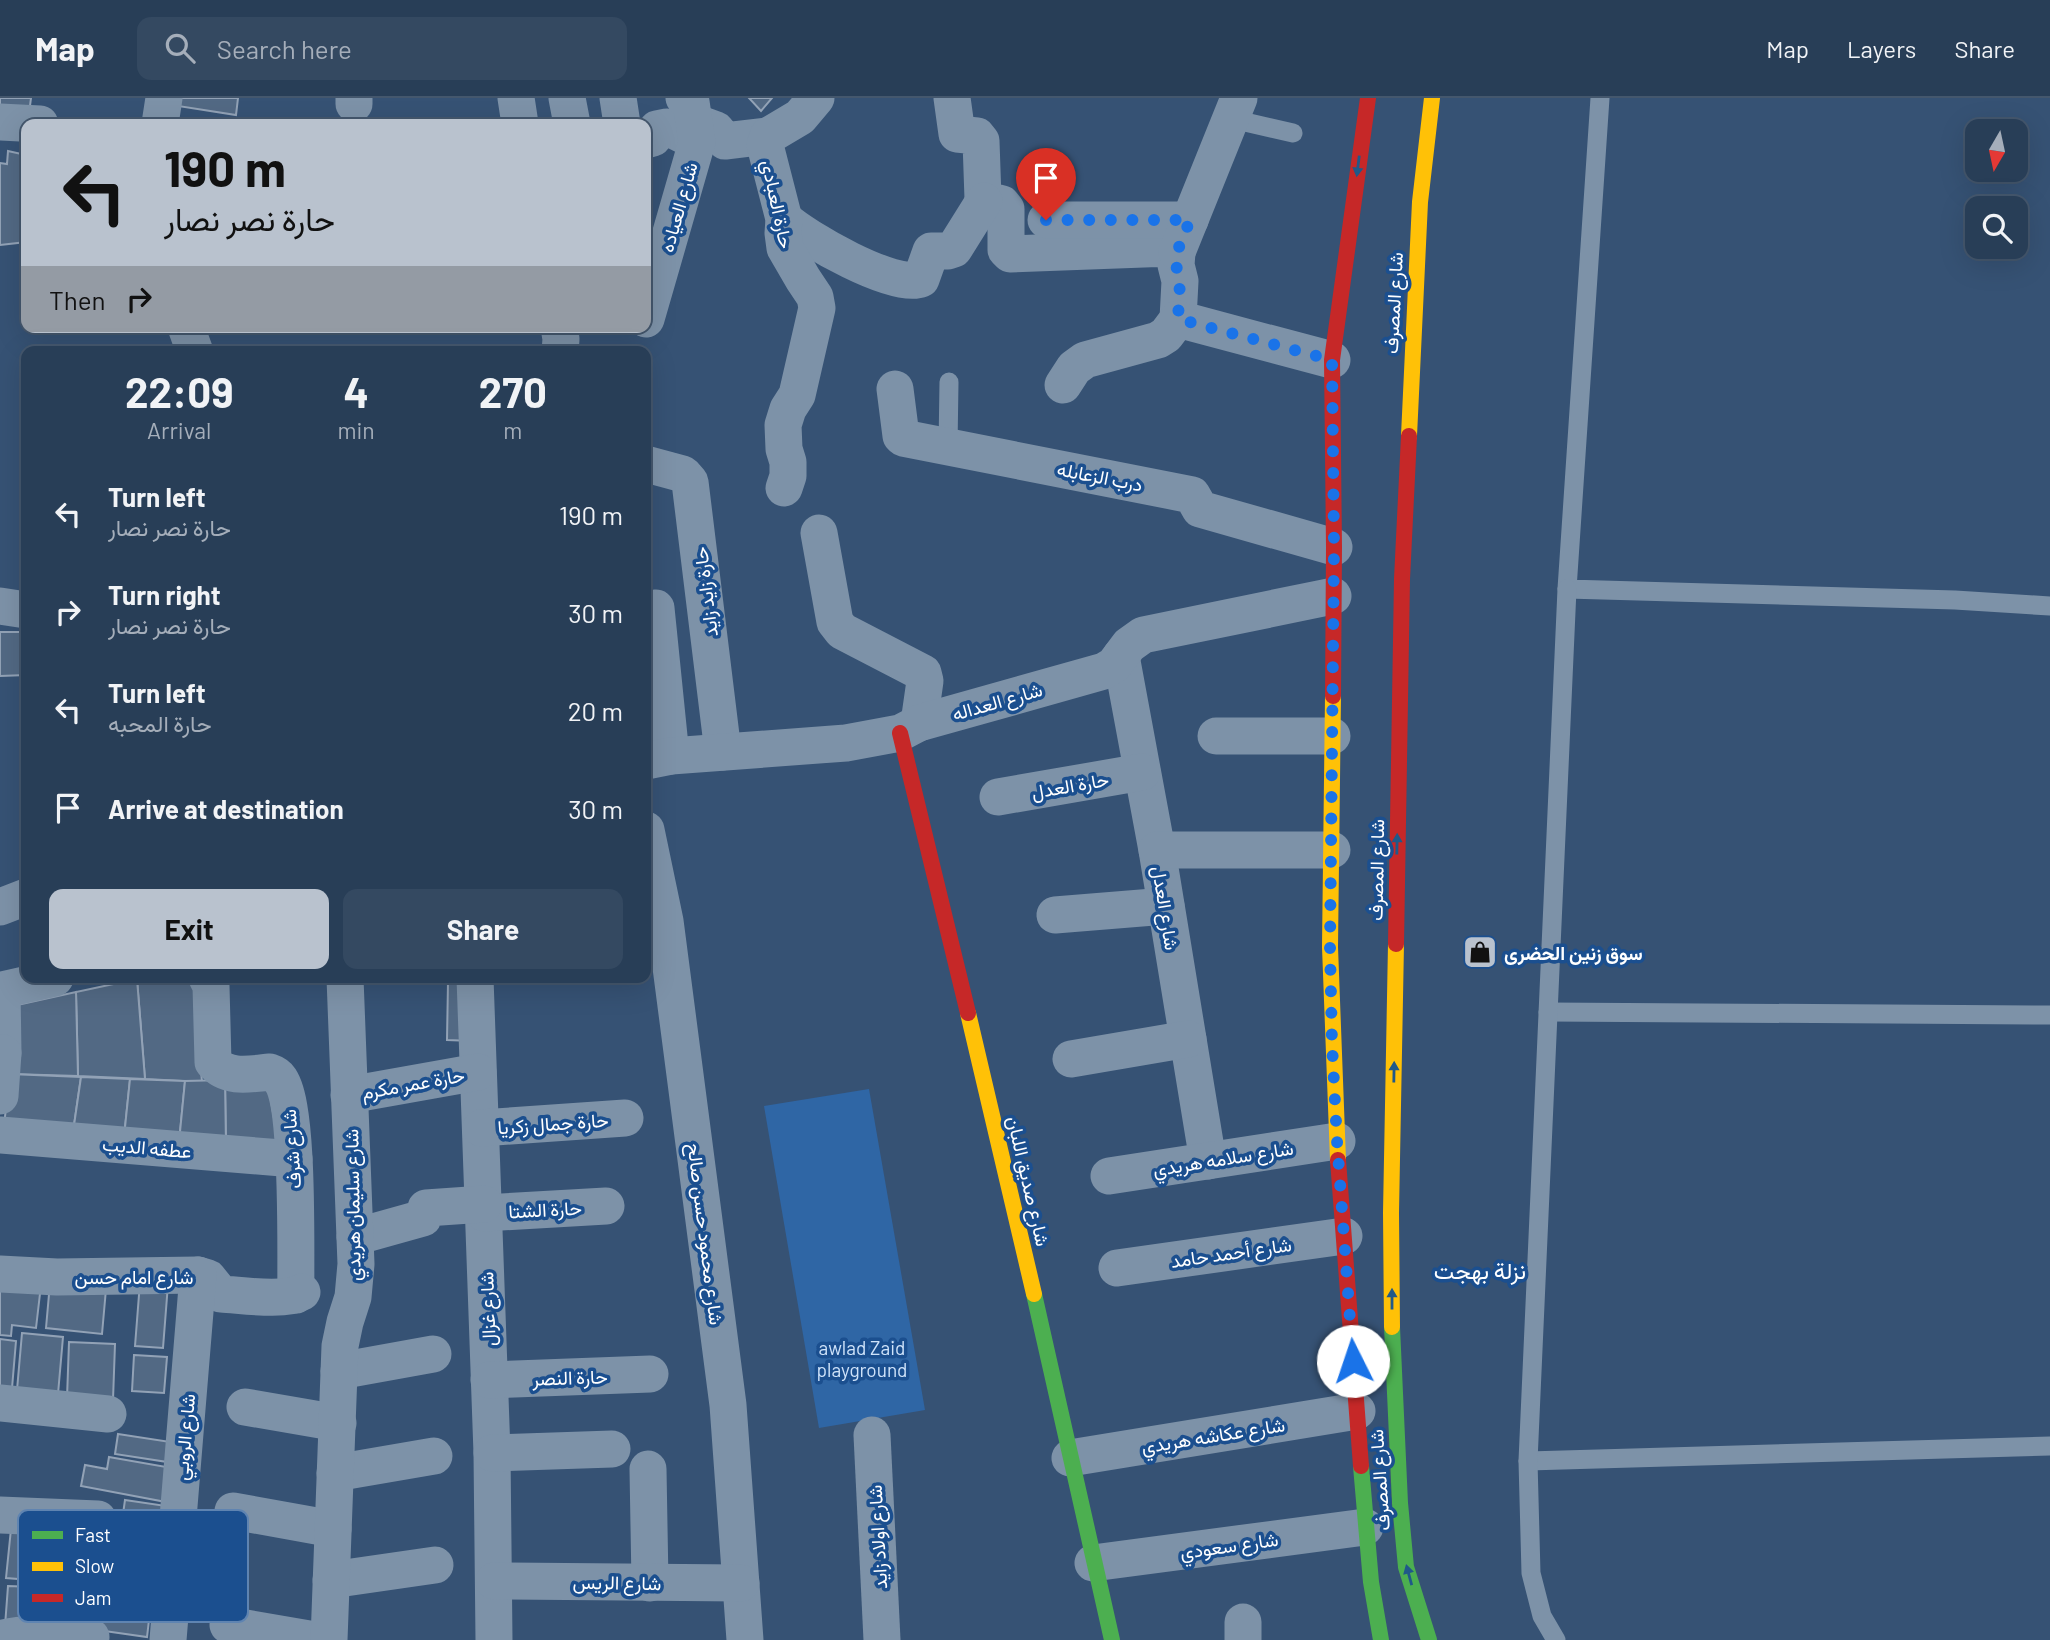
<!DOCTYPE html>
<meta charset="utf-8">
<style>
:root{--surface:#283e57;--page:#344961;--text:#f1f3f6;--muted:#a5aeba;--line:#44576d;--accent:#b9c2ce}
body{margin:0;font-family:Barlow,Vazirmatn,sans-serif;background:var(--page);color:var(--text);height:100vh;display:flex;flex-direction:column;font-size:26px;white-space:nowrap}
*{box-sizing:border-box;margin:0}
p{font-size:23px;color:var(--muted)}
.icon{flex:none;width:38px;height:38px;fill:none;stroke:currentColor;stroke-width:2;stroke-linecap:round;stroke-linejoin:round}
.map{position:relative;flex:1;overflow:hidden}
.panel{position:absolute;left:21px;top:248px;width:630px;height:637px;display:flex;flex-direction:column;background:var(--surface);border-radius:14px;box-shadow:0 7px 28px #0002,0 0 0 2px var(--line)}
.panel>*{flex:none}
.guide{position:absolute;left:21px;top:21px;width:630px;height:214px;border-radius:14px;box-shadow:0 7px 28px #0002,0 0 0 2px var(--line);background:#b9c2ce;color:#111;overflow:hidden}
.needle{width:46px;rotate:189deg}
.buttons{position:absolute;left:1965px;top:21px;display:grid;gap:14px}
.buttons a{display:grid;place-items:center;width:63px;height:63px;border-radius:14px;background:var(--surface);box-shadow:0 7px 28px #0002,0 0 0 2px var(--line);font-size:35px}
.pin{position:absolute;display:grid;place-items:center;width:60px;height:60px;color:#fff;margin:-72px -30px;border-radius:50% 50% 50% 0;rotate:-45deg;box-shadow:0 0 7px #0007}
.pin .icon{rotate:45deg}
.me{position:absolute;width:77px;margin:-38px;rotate:356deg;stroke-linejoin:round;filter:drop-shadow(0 0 5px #0008)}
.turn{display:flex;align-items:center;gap:24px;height:147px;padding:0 28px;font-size:32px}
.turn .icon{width:91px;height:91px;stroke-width:2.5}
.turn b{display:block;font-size:49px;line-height:60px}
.then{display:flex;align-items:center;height:66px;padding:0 28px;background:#0003;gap:14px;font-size:26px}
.eta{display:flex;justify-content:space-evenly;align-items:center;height:119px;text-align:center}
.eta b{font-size:42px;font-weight:700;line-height:49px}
.cta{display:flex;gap:14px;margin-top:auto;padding:14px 28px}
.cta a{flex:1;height:80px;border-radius:14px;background:var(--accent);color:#111;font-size:28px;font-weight:700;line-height:80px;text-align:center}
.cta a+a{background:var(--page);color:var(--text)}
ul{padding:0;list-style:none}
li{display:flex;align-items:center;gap:21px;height:98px;padding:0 28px}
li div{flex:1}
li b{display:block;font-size:26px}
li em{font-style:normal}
header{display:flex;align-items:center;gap:42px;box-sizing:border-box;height:98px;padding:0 35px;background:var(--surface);border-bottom:2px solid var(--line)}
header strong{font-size:33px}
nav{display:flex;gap:38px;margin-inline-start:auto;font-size:24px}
.search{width:490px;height:63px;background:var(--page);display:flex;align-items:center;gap:18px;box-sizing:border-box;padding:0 24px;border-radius:14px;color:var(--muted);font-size:26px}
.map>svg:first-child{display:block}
</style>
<header>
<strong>Map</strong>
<div class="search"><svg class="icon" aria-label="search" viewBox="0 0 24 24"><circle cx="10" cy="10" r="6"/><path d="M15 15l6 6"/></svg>Search here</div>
<nav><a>Map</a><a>Layers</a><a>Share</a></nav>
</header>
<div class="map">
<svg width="2050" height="1542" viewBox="0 0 2050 1542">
<rect width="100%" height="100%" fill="#365274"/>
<!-- green -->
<polygon fill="#2f66a5" points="869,991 925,1312 819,1330 764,1008"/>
<!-- building -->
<g fill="#526984" stroke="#92a2b6" stroke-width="2">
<polygon points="0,0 31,0 28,23 0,19"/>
<polygon points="179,0 238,0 236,17 178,8"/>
<polygon points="749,0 772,0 761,13"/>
<polygon points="8,53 26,57 26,144 0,147 0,65 7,66"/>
<polygon points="0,534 26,534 26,577 0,578"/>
<polygon points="142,880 193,880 202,984 145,981 137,881"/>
<polygon points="137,881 145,981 78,978 76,894"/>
<polygon points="448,884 475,885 473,943 447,942"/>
<polygon points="76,894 78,978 10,976 17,907"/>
<polygon points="10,976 81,979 73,1034 4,1027"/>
<polygon points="81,979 130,981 124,1039 73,1034"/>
<polygon points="130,981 185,983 179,1044 124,1039"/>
<polygon points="267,981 280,1054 226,1048 225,982"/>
<polygon points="225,982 226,1048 179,1044 185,983"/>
<polygon points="0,1183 41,1187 36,1230 12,1227 11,1238 0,1237"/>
<polygon points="140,1184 168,1186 163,1250 135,1248"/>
<polygon points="50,1185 106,1191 102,1236 46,1230"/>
<polygon points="22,1235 63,1239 58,1296 17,1292"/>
<polygon points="0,1241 16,1243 11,1302 0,1301"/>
<polygon points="69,1244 115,1246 113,1302 67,1300"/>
<polygon points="134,1257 167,1259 164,1295 132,1293"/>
<polygon points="118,1336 177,1345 174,1365 115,1356"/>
<polygon points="109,1359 172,1370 166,1404 81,1388 85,1367 107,1371"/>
<polygon points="125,1402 173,1409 169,1439 149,1436 148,1448 119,1444"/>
<polygon points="11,1431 47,1434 43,1483 6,1480"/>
<polygon points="50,1479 77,1482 71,1531 45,1527"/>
<polygon points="8,1488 34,1489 31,1531 5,1528"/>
<polygon points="119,1509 150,1513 147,1539 83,1530 85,1512 118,1517"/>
</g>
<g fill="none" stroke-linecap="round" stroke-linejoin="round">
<!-- lane -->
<g stroke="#7d92a8" stroke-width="19">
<polyline points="1600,0 1567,491 1955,502 2050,508"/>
<polyline points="1232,21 1293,35"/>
<polyline points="948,349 949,284"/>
<polyline points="1548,914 2050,917"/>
<polyline points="1528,1363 2050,1348"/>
<polyline points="1556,1542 1542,1518 1531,1475 1528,1363 1567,491"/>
</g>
<!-- street -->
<g stroke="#7d92a8" stroke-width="37">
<polyline points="516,0 520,26"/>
<polyline points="567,0 572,26"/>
<polyline points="618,0 622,26"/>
<polyline points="952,0 957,36 977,38 981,43 983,101 1002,106 1006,111 1006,152 1010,156 1171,150 1177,154 1176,167 1180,183 1178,221 1332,262"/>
<polyline points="354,6 354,0"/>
<polyline points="0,24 40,26"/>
<polyline points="694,24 716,32 725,43 768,38"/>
<polyline points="160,26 164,0"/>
<polyline points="646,42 653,40 657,31 667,29 697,44"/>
<path d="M784 121C804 140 895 192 921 181L931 153H948L954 151 984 103"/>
<polyline points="1046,122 1190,122"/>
<polyline points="1177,154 1239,0"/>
<polyline points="646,221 697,44 691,4 684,0"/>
<polyline points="186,229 195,254"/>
<polyline points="559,229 561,241 560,254"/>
<polyline points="1063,287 1074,270 1085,262 1158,242 1166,237 1178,221"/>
<polyline points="895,291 901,338 903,340 1192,397 1200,411 1334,449"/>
<polyline points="646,366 683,376 690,384 723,654"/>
<polyline points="784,390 788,378 788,364 784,351 783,327 788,311 797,297 817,210 815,199 803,181 785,150 783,135 784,121 765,47 768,38 800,19 816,0"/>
<polyline points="819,435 835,524 842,533 923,575 925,583 919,625"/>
<polyline points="0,508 26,512"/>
<polyline points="656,510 671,658"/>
<polyline points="1121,558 1157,752 1208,1063"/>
<polyline points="1216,638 1332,638"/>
<polyline points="646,663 671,658 846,645 900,635 919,625 1104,573 1114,567 1129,547 1143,537 1333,498"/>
<polyline points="998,699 1142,674"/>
<polyline points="646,732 665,823 728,1307 745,1542"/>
<polyline points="1157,752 1332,752"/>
<polyline points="0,809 26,799"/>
<polyline points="1055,817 1166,808"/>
<path d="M207 880 211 888 213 964C227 981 250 976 270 974 273 975 277 977 279 980 300 1004 295 1158 296 1197"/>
<polyline points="475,880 492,1355 494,1542"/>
<polyline points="0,955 3,955 2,892 55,880"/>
<polyline points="1071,961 1188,941"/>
<polyline points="349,997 478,974"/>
<polyline points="0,998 3,955"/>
<polyline points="481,1030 625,1020"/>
<polyline points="0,1037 294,1061"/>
<polyline points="1109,1078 1337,1043"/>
<polyline points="484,1115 606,1108"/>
<polyline points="355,1139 423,1120 426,1110 484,1106"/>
<polyline points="1117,1170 1344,1138"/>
<path d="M0 1176 57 1179 198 1177 208 1180 221 1196C242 1197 284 1204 302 1194"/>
<polyline points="339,1273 433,1256"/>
<polyline points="489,1282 650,1276"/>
<polyline points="0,1305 108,1316"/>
<polyline points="245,1309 338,1325"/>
<polyline points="872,1337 882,1542"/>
<polyline points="492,1355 612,1351"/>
<polyline points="1070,1360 1357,1313"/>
<polyline points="648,1371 650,1485"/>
<polyline points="335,1375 434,1358"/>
<polyline points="233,1413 333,1431"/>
<polyline points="0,1417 98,1421"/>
<polyline points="1093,1465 1365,1429"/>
<polyline points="331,1482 435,1467"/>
<polyline points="494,1483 741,1485"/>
<polyline points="1243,1524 1243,1542"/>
<polyline points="228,1527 315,1542"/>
<path d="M0 1541C29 1532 61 1538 91 1539"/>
<polyline points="168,1542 198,1177"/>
<polyline points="329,1542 340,1248 345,1224 353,1199 356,1166 345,880"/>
</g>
<!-- fast -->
<g stroke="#4caf50" stroke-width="16">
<polyline points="1034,1196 1112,1542"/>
<polyline points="1392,1229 1400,1405 1406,1469 1429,1542"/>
<polyline points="1361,1368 1371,1484 1381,1542"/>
</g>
<!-- slow -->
<g stroke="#ffc107" stroke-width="16">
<polyline points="1409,338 1420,104 1432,0"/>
<polyline points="1333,598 1330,849 1338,1062"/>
<polyline points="968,915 1034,1196"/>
<polyline points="1392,1229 1391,1115 1396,846"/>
</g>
<!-- jam -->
<g stroke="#c62828" stroke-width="16">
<polyline points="1333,598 1334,449 1332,262 1368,0"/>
<polyline points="900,635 968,915"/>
<polyline points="1396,846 1402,481 1409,338"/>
<polyline points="1338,1062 1361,1368"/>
</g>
</g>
<!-- one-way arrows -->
<defs><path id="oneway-solid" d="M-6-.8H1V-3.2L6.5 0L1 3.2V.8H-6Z" transform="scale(1.75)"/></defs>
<g fill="#205989">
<use href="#oneway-solid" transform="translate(1358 68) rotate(97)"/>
<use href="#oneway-solid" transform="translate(1397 746) rotate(-89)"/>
<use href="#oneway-solid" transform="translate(1394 974) rotate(-89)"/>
<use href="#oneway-solid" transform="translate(1392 1201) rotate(-90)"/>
<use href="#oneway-solid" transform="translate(1409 1477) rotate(-105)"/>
</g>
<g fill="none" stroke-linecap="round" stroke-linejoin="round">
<!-- route -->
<polyline stroke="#1a73e8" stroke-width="12" stroke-dasharray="0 21.6" points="1046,122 1190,122 1177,154 1176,167 1180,183 1178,221 1332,262 1334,449 1330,849 1332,946 1337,1043 1353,1263"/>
</g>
<!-- icons -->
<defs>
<g id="shop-square" transform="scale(1.75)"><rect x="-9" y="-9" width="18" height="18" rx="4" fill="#b9c2ce" stroke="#1b4f8f"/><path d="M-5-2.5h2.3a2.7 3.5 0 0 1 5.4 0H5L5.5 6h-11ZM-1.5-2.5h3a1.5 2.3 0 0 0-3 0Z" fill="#111"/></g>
</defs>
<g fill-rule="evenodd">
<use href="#shop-square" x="1480" y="854"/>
</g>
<g text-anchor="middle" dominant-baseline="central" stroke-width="7" stroke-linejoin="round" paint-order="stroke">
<!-- street labels -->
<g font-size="19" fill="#fff" stroke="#1b4f8f">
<text transform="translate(778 106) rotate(78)">حارة العبادي</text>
<text transform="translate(678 109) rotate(-74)">شارع العياده</text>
<text transform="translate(1393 205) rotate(-87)">شارع المصرف</text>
<text transform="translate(1100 378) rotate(11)">درب الزعابله</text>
<text transform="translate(705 494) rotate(-97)">حارة زايد زايد</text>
<text transform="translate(997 603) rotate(-16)">شارع العداله</text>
<text transform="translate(1070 687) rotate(-10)">حارة العدل</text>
<text transform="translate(1376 772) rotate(-89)">شارع المصرف</text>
<text transform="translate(1166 810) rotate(81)">شارع العدل</text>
<text transform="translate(413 985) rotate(-10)">حارة عمر مكرم</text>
<text transform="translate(553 1025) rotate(-4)">حارة جمال زكريا</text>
<text transform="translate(147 1049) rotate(5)">عطفه الديب</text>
<text transform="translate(291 1051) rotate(-94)">شارع شرف</text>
<text transform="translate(1223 1060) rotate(-9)">شارع سلامه هريدي</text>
<text transform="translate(1029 1083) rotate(77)">شارع صديق اللبان</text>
<text transform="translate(352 1107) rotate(-91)">شارع سليمان هريدي</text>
<text transform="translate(545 1111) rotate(-3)">حارة الشتا</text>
<text transform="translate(706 1136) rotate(83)">شارع محمود حسن صالح</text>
<text transform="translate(1231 1154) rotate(-8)">شارع أحمد حامد</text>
<text x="134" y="1178">شارع امام حسن</text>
<text transform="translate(487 1211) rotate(-92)">شارع غزال</text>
<text transform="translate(570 1279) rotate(-2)">حارة النصر</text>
<text transform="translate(1213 1337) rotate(-9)">شارع عكاشه هريدي</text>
<text transform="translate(184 1339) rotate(-85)">شارع الروبي</text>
<text transform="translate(1379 1382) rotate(-94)">شارع المصرف</text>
<text transform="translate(877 1439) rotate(-93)">شارع اولاد زايد</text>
<text transform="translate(1229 1447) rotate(-8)">شارع سعودي</text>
<text transform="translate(617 1484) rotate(1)">شارع الريس</text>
</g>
<!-- poi labels -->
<g font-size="19" font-weight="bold" fill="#fff" stroke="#1b4f8f" text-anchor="start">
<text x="1504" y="854">سوق زنين الحضرى</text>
</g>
<!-- park labels -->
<g font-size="19" fill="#cfe3fa" stroke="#1b4f8f">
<text x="862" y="1249">awlad Zaid<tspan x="862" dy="22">playground</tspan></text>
</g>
<!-- quarter labels -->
<g font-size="23" fill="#fff" stroke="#1b4f8f">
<text x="1480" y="1172">نزلة بهجت</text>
</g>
</g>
<!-- legend -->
<rect x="18" y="1412" width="230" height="112" rx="10" fill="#1b4f8f" stroke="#5f84b1" stroke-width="2"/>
<rect x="32" y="1433" width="31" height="8" fill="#4caf50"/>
<rect x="32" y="1464" width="31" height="9" fill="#ffc107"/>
<rect x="32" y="1496" width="31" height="8" fill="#c62828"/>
<g font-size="19" fill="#fff">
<text x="75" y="1444">Fast</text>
<text x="75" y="1475">Slow</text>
<text x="75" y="1507">Jam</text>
</g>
</svg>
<div class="buttons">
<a><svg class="needle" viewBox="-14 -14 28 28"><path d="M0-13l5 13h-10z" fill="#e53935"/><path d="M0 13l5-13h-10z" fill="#a5aeba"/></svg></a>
<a><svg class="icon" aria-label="search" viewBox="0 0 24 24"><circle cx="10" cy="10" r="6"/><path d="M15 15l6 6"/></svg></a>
</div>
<div class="pin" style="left:1046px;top:122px;background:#d93025"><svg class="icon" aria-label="arrive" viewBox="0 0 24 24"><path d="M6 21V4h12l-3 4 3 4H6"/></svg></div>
<svg class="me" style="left:1353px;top:1263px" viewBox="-20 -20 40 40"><circle r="19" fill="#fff"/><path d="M0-13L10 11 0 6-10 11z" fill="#1a73e8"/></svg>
<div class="guide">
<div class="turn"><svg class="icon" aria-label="left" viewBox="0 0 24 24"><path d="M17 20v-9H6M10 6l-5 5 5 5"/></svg><div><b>190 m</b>حارة نصر نصار</div></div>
<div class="then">Then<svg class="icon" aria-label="right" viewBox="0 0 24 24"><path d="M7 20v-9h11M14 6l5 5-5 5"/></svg></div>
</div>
<section class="panel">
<div class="eta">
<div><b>22:09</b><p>Arrival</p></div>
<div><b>4</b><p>min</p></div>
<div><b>270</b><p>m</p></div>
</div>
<ul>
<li><svg class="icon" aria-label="left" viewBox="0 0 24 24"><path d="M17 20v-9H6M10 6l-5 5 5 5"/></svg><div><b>Turn left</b><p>حارة نصر نصار</p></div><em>190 m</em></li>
<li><svg class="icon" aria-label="right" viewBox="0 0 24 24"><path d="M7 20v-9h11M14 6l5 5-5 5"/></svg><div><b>Turn right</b><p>حارة نصر نصار</p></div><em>30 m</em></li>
<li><svg class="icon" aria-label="left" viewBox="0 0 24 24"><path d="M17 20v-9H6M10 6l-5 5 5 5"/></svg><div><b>Turn left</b><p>حارة المحبه</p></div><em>20 m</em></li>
<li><svg class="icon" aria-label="arrive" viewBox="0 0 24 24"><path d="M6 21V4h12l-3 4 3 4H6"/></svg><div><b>Arrive at destination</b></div><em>30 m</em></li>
</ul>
<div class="cta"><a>Exit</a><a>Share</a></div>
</section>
</div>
